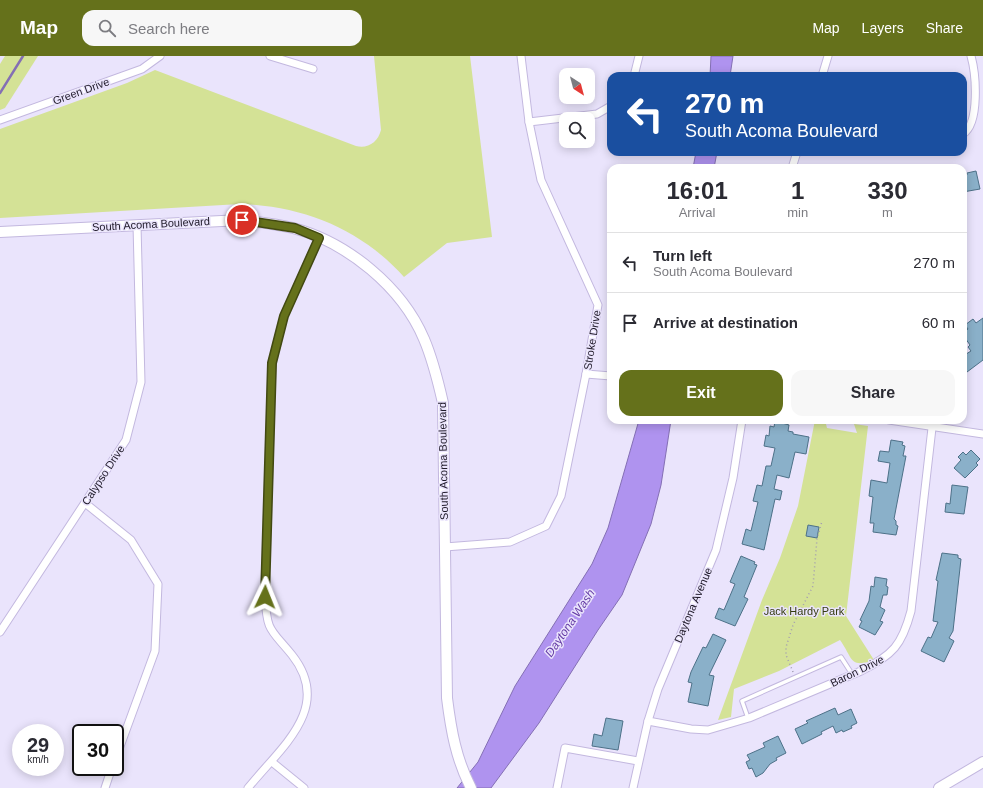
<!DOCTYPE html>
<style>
:root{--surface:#fff;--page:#f7f7f7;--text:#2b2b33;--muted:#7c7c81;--line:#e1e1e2;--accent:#65711b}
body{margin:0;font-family:Helvetica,sans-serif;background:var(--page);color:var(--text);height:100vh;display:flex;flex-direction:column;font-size:15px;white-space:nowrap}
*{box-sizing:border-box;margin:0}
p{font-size:13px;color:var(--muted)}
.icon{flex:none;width:22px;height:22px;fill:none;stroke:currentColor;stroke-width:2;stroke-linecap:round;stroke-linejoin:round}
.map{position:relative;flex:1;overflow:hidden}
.panel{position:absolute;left:607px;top:108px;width:360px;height:260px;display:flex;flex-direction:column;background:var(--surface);border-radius:12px;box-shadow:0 2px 10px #0003}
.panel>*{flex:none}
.guide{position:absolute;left:607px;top:16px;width:360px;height:84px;border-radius:12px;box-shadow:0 2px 10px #0003;background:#1a4fa0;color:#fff;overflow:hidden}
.needle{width:26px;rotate:144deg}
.tools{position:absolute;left:559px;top:12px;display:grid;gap:8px}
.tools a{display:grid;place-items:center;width:36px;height:36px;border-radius:8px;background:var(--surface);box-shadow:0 2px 10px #0003;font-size:20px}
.speed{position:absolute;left:12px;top:668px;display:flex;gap:8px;font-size:20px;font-weight:700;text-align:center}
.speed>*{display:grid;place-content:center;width:52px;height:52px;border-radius:50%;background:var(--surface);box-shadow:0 2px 10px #0003;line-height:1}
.speed small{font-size:10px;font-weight:400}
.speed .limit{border:2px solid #111;border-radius:6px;background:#fff;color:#111}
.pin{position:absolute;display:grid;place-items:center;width:34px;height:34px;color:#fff;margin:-17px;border:2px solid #fff;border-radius:50%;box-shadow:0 1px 4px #0007}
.me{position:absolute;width:44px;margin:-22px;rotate:2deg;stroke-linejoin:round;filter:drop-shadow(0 0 3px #0008)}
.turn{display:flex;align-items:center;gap:14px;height:84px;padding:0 12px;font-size:18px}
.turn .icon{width:52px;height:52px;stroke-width:2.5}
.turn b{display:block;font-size:28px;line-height:34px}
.eta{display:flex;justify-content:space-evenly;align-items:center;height:68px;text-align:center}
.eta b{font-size:24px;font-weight:600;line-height:28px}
.primary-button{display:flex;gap:8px;margin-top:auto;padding:8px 12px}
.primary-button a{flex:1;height:46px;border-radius:12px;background:var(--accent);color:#fff;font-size:16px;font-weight:600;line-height:46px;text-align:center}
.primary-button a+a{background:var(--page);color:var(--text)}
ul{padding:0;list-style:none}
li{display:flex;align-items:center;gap:12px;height:60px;padding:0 12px;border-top:1px solid var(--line)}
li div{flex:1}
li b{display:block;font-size:15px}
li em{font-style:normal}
header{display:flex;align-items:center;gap:24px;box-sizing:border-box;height:56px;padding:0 20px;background:var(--accent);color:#fff}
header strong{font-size:19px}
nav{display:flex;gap:22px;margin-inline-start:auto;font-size:14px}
.search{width:280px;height:36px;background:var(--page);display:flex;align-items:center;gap:10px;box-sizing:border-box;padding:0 14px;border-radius:12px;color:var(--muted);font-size:15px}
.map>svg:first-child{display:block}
</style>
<header>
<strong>Map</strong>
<div class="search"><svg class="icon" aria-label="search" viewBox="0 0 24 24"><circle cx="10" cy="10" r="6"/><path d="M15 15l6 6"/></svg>Search here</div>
<nav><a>Map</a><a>Layers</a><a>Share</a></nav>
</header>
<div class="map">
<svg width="983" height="732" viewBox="0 0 983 732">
<rect width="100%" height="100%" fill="#eae4fc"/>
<!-- green -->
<g fill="#d4e296">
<polygon points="5,0 38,0 5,52 0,54 0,8"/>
<path d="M374 0H470L492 181 447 187 404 221C361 173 303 150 240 148L0 162V73L127 27 155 14 356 90C368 93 378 86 381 74Z"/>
<path d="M815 364H825L827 372 857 377 854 368 868 370 846 560 874 604C849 613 853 602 840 584L779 615 734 633 731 661 718 664 762 544 780 502 798 450Z"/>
</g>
<!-- water -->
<g fill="#af93ef" stroke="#846fb4">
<polygon points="711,0 733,0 730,20 710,20"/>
<polygon points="696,96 717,96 714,112 693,112"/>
<polygon points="639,364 671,364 661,429 651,468 622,539 598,574 539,667 491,732 457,732 478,706 515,630 592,508 608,472"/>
</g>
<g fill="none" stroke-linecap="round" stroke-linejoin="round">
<!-- stream -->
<polyline stroke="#846fb4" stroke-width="2.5" points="0,37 23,0"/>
</g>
<!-- building -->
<g fill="#8ab0c9" stroke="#4d7188">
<polygon points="976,115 980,133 963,136 963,120 967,119 967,117"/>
<polygon points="983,262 983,304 963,319 963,300 971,295 968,291 970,289 963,279 963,277 968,273 965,269 973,263 976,267"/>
<polygon points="775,365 789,369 788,375 793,376 793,378 809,381 806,398 795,396 789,422 777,419 774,433 782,435 780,444 775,443 764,494 742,488 746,473 751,475 758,446 753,445 757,429 762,430 766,410 771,410 775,392 764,390 766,379 769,380 770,370 774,371"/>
<polygon points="891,384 903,386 902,389 905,390 903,400 906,400 894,463 896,465 896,469 898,470 896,479 873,476 874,467 870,467 873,441 869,440 871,424 887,427 890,407 878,405 880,395 889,396"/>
<polygon points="971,394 980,403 976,407 978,409 965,422 954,412 961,404 958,401 963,396 966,399"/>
<polygon points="952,429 968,431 964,458 945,456 946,447 950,448"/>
<polygon points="808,469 819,471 817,482 806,480"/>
<polygon points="942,497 958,499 958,502 961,503 953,575 949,582 954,585 944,606 921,595 928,581 931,582 938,566 933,565 938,525 936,524"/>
<polygon points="741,500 755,506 754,508 757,509 744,541 748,543 735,570 715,562 719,552 724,554 735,528 730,526"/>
<polygon points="875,521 887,523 886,530 888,531 887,539 883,539 880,551 885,554 880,565 883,566 875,579 859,571 862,565 860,564 869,545 871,530 874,531"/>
<polygon points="713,578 726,584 709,619 714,620 708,650 688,646 692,627 688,626 691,616 703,591 706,592"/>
<polygon points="835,652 838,659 851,653 857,667 851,670 852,672 843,676 842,674 836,677 833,670 821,676 822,678 802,688 795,673 808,667 806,665"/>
<polygon points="606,662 623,665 618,694 592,690 594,678 602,680"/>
<polygon points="778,680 786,697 776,702 777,704 770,708 763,717 756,721 752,712 749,713 746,706 750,704 747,699 765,691 763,687"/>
</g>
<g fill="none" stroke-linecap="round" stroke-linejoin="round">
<!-- service casing -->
<g stroke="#c3b8df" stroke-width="5.5">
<polyline id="service" points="748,662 742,645 841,601 852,618"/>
</g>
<!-- minor casing -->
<g stroke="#c3b8df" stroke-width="9">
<g id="minor">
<polyline points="270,0 313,13"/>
<polyline points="634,20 639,0"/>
<polyline points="822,20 828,0"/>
<polyline points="0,64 142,13 160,0"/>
<polyline points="529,66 597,58 611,50"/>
<path d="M963 78C980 67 976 18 971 0"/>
<polyline points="792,112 797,96"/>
<polyline points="586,318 611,320"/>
<polyline points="889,364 983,378"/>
<polyline points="85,447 131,484 158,528 155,595 115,704"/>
<polyline points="445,491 510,486 546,470 561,440 586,318 598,249 541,124 529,66 521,0"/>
<polyline points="0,576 126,384 141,326 137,169"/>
<path d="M648 665 691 673 708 674 749 662 861 615C893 599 902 589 911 555L932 372"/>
<polyline points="272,706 304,732"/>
<polyline points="105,732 112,711"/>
<path d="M248 732C280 692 334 652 292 599 271 573 267 577 265 541L272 307 284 260 319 182"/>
<polyline points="557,732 565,692 638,705"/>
<polyline points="633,732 648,665 658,633 716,494 733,422 742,364"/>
</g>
</g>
<!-- secondary casing -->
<g stroke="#c3b8df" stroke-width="12">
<g id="secondary">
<path d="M0 176 242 164C259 166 276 168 293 172 347 186 402 231 424 283 433 304 438 325 443 347L447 642C451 674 456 703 471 732"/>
<polyline points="939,732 983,706"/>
</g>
</g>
<!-- path -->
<polyline stroke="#a29cb1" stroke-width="1.5" stroke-dasharray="1 3" stroke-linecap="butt" points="793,616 786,599 786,591 793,569 813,530 817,483 822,465"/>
<!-- service -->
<use href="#service" stroke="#fff" stroke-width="3.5"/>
<!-- minor -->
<use href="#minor" stroke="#fff" stroke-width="7"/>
<!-- secondary -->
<use href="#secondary" stroke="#fff" stroke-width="10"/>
</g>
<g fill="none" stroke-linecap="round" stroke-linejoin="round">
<!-- route casing -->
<g stroke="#424912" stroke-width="10">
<polyline id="route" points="242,164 295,172 319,182 284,260 272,307 265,541"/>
</g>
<!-- route -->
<use href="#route" stroke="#65711b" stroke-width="7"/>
</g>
<g text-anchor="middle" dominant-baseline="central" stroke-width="3" stroke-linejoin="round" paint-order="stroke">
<!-- street labels -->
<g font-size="11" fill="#1f1a29" stroke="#eae4fc">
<text transform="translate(81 35) rotate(-20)">Green Drive</text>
<text transform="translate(151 168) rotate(-3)">South Acoma Boulevard</text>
<text transform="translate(592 284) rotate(-81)">Stroke Drive</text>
<text transform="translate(443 405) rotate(-91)">South Acoma Boulevard</text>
<text transform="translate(103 419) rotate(-57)">Calypso Drive</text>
<text transform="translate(693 549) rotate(-67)">Daytona Avenue</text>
<text transform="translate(857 615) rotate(-26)">Baron Drive</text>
</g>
<!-- park labels -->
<g font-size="11" fill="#353c0f" stroke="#eae4fc">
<text x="804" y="555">Jack Hardy Park</text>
</g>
<!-- water labels -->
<g font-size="12" font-style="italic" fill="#643ba5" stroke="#eae4fc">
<text transform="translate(570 567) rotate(-56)">Daytona Wash</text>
</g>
</g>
</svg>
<div class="tools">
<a><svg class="needle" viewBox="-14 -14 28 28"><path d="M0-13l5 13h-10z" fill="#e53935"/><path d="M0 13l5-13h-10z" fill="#7c7c81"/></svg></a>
<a><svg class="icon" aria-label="search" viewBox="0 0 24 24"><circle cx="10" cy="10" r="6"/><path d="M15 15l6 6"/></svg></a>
</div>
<div class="speed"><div>29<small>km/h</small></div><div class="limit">30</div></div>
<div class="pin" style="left:242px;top:164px;background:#d93025"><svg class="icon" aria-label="arrive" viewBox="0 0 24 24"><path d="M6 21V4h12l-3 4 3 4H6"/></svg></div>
<svg class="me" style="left:265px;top:541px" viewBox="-20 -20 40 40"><path d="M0-17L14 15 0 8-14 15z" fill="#65711b" stroke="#fff" stroke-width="4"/></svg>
<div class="guide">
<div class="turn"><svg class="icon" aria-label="left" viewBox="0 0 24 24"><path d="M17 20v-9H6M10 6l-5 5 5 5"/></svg><div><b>270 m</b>South Acoma Boulevard</div></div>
</div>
<section class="panel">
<div class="eta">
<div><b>16:01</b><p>Arrival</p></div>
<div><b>1</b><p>min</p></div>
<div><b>330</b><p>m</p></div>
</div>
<ul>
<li><svg class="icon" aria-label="left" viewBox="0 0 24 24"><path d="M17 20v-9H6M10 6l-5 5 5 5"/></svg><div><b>Turn left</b><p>South Acoma Boulevard</p></div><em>270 m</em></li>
<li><svg class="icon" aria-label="arrive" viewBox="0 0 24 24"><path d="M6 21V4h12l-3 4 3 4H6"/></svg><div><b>Arrive at destination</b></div><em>60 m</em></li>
</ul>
<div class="primary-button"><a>Exit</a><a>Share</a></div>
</section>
</div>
